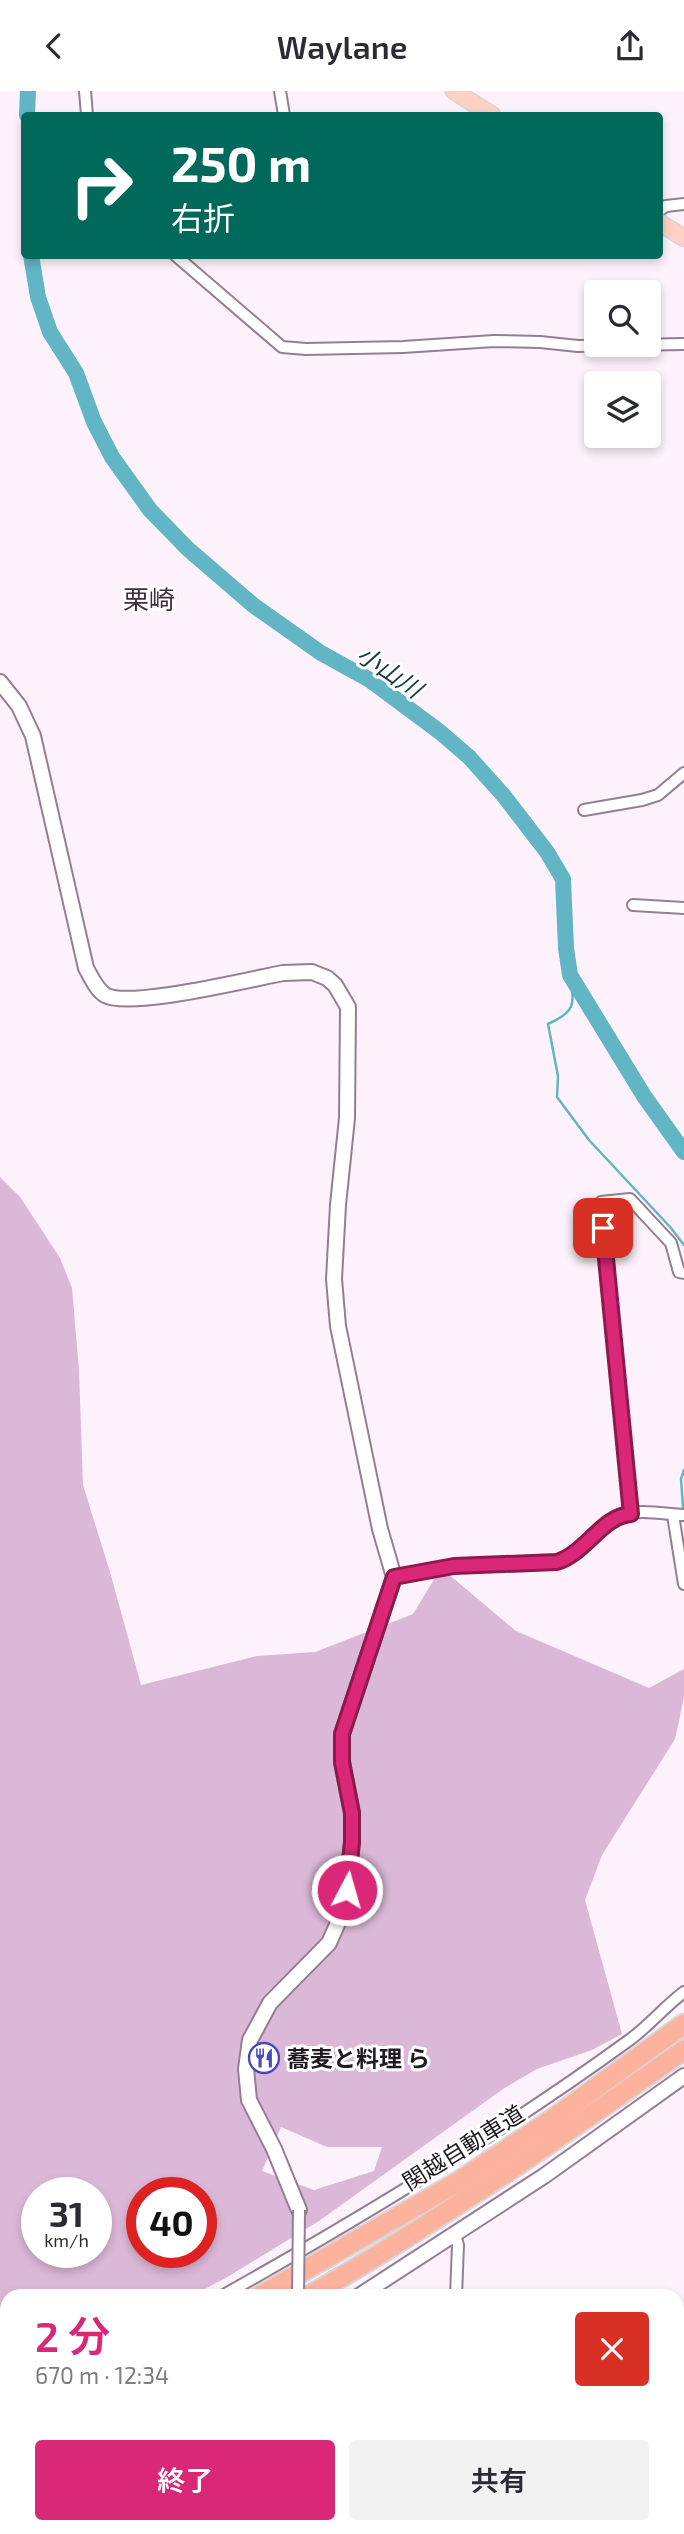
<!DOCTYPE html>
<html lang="ja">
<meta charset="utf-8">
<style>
:root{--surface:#fff;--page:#f2f2f3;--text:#2b2b33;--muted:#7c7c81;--accent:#db2777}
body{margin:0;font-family:"Exo 2","Noto Sans JP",sans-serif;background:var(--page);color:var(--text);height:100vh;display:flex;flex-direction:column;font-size:26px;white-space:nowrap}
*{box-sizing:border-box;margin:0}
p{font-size:23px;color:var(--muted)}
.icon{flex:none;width:38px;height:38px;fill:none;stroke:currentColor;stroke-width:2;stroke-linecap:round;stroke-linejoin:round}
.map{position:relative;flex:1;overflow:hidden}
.panel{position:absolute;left:0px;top:2198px;width:684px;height:245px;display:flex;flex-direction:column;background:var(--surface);border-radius:21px 21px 0 0;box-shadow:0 4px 10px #0003}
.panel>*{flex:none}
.top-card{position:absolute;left:21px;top:21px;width:642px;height:147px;border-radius:7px;box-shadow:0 4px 10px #0003;background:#00695c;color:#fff;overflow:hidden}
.buttons{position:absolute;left:584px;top:189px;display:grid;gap:14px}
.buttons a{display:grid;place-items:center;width:77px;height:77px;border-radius:7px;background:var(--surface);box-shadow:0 4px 10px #0003;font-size:35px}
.speed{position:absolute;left:21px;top:2086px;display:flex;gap:14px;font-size:35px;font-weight:700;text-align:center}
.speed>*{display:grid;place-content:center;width:91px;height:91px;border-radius:50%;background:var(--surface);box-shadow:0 4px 10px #0003;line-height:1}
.speed small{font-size:18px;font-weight:400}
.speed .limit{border:10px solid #d22;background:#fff;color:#111}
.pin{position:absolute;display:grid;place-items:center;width:60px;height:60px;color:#fff;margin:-30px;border-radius:14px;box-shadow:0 4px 10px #0006}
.me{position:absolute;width:77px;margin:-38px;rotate:6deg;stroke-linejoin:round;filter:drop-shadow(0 0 5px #0008)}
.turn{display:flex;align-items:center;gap:24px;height:147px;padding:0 35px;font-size:32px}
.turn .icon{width:91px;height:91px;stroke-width:2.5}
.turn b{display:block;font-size:49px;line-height:60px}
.round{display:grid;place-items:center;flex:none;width:74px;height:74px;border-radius:7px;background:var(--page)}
.headline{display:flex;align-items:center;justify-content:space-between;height:119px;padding:0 35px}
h1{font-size:42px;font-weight:600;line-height:52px;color:var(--accent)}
.cta{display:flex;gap:14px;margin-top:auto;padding:14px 35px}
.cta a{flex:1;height:80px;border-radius:7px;background:var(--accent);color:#fff;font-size:28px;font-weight:600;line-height:80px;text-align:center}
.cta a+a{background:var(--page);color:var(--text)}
header{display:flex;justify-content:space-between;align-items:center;height:91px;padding:0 35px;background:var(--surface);font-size:32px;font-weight:600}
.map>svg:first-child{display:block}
</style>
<header><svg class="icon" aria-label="back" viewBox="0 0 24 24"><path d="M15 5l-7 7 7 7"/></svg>Waylane<svg class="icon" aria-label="share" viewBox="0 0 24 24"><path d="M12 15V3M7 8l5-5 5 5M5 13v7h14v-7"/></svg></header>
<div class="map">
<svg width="684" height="2443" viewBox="0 0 684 2443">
<rect width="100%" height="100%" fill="#fdf2fc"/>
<!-- green -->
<path fill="#dbb8d7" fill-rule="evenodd" d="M0 1086 20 1106 60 1167 72 1197 79 1279 83 1394 110 1481 141 1594 257 1565 315 1561 413 1523 441 1477 516 1540 649 1597 684 1578V1607L675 1648 602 1764 585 1809 622 1943 592 1959 537 1978 503 1998 319 2130 224 2188 191 2205H7V2280L0 2277ZM281 2036 327 2056H382L374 2080 314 2099 262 2080ZM37 2102H96V2161H37ZM142 2102H201V2161H142Z"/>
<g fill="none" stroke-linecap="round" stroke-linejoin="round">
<!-- stream -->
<g stroke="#62b5c5" stroke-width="2.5">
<path d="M570 884C574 913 577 920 548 933L558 985 557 1006 589 1049 671 1137 684 1154"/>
<polyline points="683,1416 681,1388 684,1379"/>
</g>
<!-- river -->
<g stroke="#62b5c5" stroke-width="16">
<polyline points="27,24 28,0"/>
<polyline points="31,164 38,206 50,241 76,282 94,331 112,366 150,419 188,458 253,514 321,562 370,589 440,641 469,666 504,705 547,761 563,788 566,857 570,884 644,1005 684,1061"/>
</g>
<!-- street casing -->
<g stroke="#957e92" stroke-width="14">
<g id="street">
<polyline points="85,0 87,24"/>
<polyline points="280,0 284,24"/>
<polyline points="660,119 666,115 684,113"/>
<polyline points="175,164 282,256 306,258 403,256 494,250 540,251 578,255 684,253"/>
<polyline points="584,719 642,709 658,704 684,682"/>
<polyline points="633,814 684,817"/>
<polyline points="631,1423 601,1111 630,1108 671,1152 679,1181 684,1182"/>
<polyline points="673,1424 684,1493"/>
<path d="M394 1486 454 1475 557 1471C582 1463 592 1440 613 1428 633 1416 662 1423 684 1424"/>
<polyline points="455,2143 458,2154 456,2205"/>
<path d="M222 2205C361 2127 499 2044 628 1950 648 1936 664 1916 684 1901"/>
<polyline points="0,2323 7,2320"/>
<polyline points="677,2354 684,2352"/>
<polyline points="84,2436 84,2443"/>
<polyline points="269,2436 270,2443"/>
<polyline points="310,2436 311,2443"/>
<polyline points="408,2436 411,2443"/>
<polyline points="332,2443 339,2436"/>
<polyline points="492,2443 496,2441 495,2436"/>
</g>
</g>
<!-- secondary casing -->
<g stroke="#957e92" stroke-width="18">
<g id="secondary">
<path d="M0 591 19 615 33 645 86 877C91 886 96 898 105 904 129 918 251 888 283 882L312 881 327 887 335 894 348 916 347 1027 338 1114 334 1188 338 1235 380 1438 394 1486 342 1643V1671L352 1722V1751L347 1799 340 1827 329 1852 270 1912 250 1949 246 1978 249 2009 274 2058 299 2119"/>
<polyline points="359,2205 544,2085 684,1985"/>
<polyline points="0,2384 7,2381"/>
</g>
</g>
<!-- primary casing -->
<g stroke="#d7d5d7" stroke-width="19">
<g id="primary">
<polyline points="454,0 492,24"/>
<polyline points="660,132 684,147"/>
</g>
</g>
<!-- highway casing -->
<g stroke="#d7d5d7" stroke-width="23">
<g id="highway">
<polyline points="260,2205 458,2091 554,2027 684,1933"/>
<path d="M309 2205C439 2130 562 2045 684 1959"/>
<polyline points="0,2341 7,2338"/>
<polyline points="0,2362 7,2359"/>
</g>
</g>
<!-- street -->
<use href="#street" stroke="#fff" stroke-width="10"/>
<!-- secondary -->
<use href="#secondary" stroke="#fff" stroke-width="14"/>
<!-- primary -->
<use href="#primary" stroke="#fed1c5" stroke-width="16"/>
<!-- highway -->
<use href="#highway" stroke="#fdb29e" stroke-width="19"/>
<!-- street-bridge casing -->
<g stroke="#957e92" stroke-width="14" stroke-linecap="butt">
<polyline id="street-bridge" points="298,2205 299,2119"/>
</g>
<!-- street-bridge -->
<use href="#street-bridge" stroke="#fff" stroke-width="10"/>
</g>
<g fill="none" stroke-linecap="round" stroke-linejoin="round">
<!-- route casing -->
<g stroke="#8e194d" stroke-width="18">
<path id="route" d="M347 1799 352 1751V1722L342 1671V1643L394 1486 454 1475 557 1471C586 1462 602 1425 631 1423L603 1137"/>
</g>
<!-- route -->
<use href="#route" stroke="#db2777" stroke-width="12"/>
</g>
<!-- icons -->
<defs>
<g id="restaurant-ring" transform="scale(1.575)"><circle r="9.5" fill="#fff" stroke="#4749bf" stroke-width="1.5"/><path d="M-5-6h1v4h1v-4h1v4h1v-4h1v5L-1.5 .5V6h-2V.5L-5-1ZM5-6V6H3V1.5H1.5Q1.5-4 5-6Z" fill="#4749bf"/></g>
</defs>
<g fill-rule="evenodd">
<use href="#restaurant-ring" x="264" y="1967"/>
</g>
<g text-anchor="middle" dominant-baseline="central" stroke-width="6" stroke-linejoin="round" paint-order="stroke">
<!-- poi labels -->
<g font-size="23" font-weight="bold" fill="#211820" stroke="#fff" text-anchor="start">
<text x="287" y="1967">蕎麦と料理 ら</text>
</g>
<!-- street labels -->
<g font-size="23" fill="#211820" stroke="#fff">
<text transform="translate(463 2056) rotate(-32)">関越自動車道</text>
</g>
<!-- water labels -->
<g font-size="24" font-style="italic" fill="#123a41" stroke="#fff">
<text transform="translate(390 580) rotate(34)">小山川</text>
</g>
<!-- quarter labels -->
<g font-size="26" fill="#412d3f" stroke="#fff">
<text x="149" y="507">栗崎</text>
</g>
</g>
</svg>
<div class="buttons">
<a><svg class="icon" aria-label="search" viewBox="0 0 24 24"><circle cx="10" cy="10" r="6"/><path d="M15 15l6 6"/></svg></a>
<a><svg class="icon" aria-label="layers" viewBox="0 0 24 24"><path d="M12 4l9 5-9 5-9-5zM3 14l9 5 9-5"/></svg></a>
</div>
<div class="speed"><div>31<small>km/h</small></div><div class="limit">40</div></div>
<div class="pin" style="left:603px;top:1137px;background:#d93025"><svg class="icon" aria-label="arrive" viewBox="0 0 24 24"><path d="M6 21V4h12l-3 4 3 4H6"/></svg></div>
<svg class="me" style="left:347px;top:1799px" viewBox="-20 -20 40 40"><circle r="17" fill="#db2777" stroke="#fff" stroke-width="3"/><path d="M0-11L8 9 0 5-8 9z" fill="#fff"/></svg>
<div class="top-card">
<div class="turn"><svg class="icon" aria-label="right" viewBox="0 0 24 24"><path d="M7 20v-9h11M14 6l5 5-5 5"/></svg><div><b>250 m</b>右折</div></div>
</div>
<section class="panel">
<div class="headline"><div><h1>2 分</h1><p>670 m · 12:34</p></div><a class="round" style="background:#d93025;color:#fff"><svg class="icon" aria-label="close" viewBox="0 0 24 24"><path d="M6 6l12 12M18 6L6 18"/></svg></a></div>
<div class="cta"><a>終了</a><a>共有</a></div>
</section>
</div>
